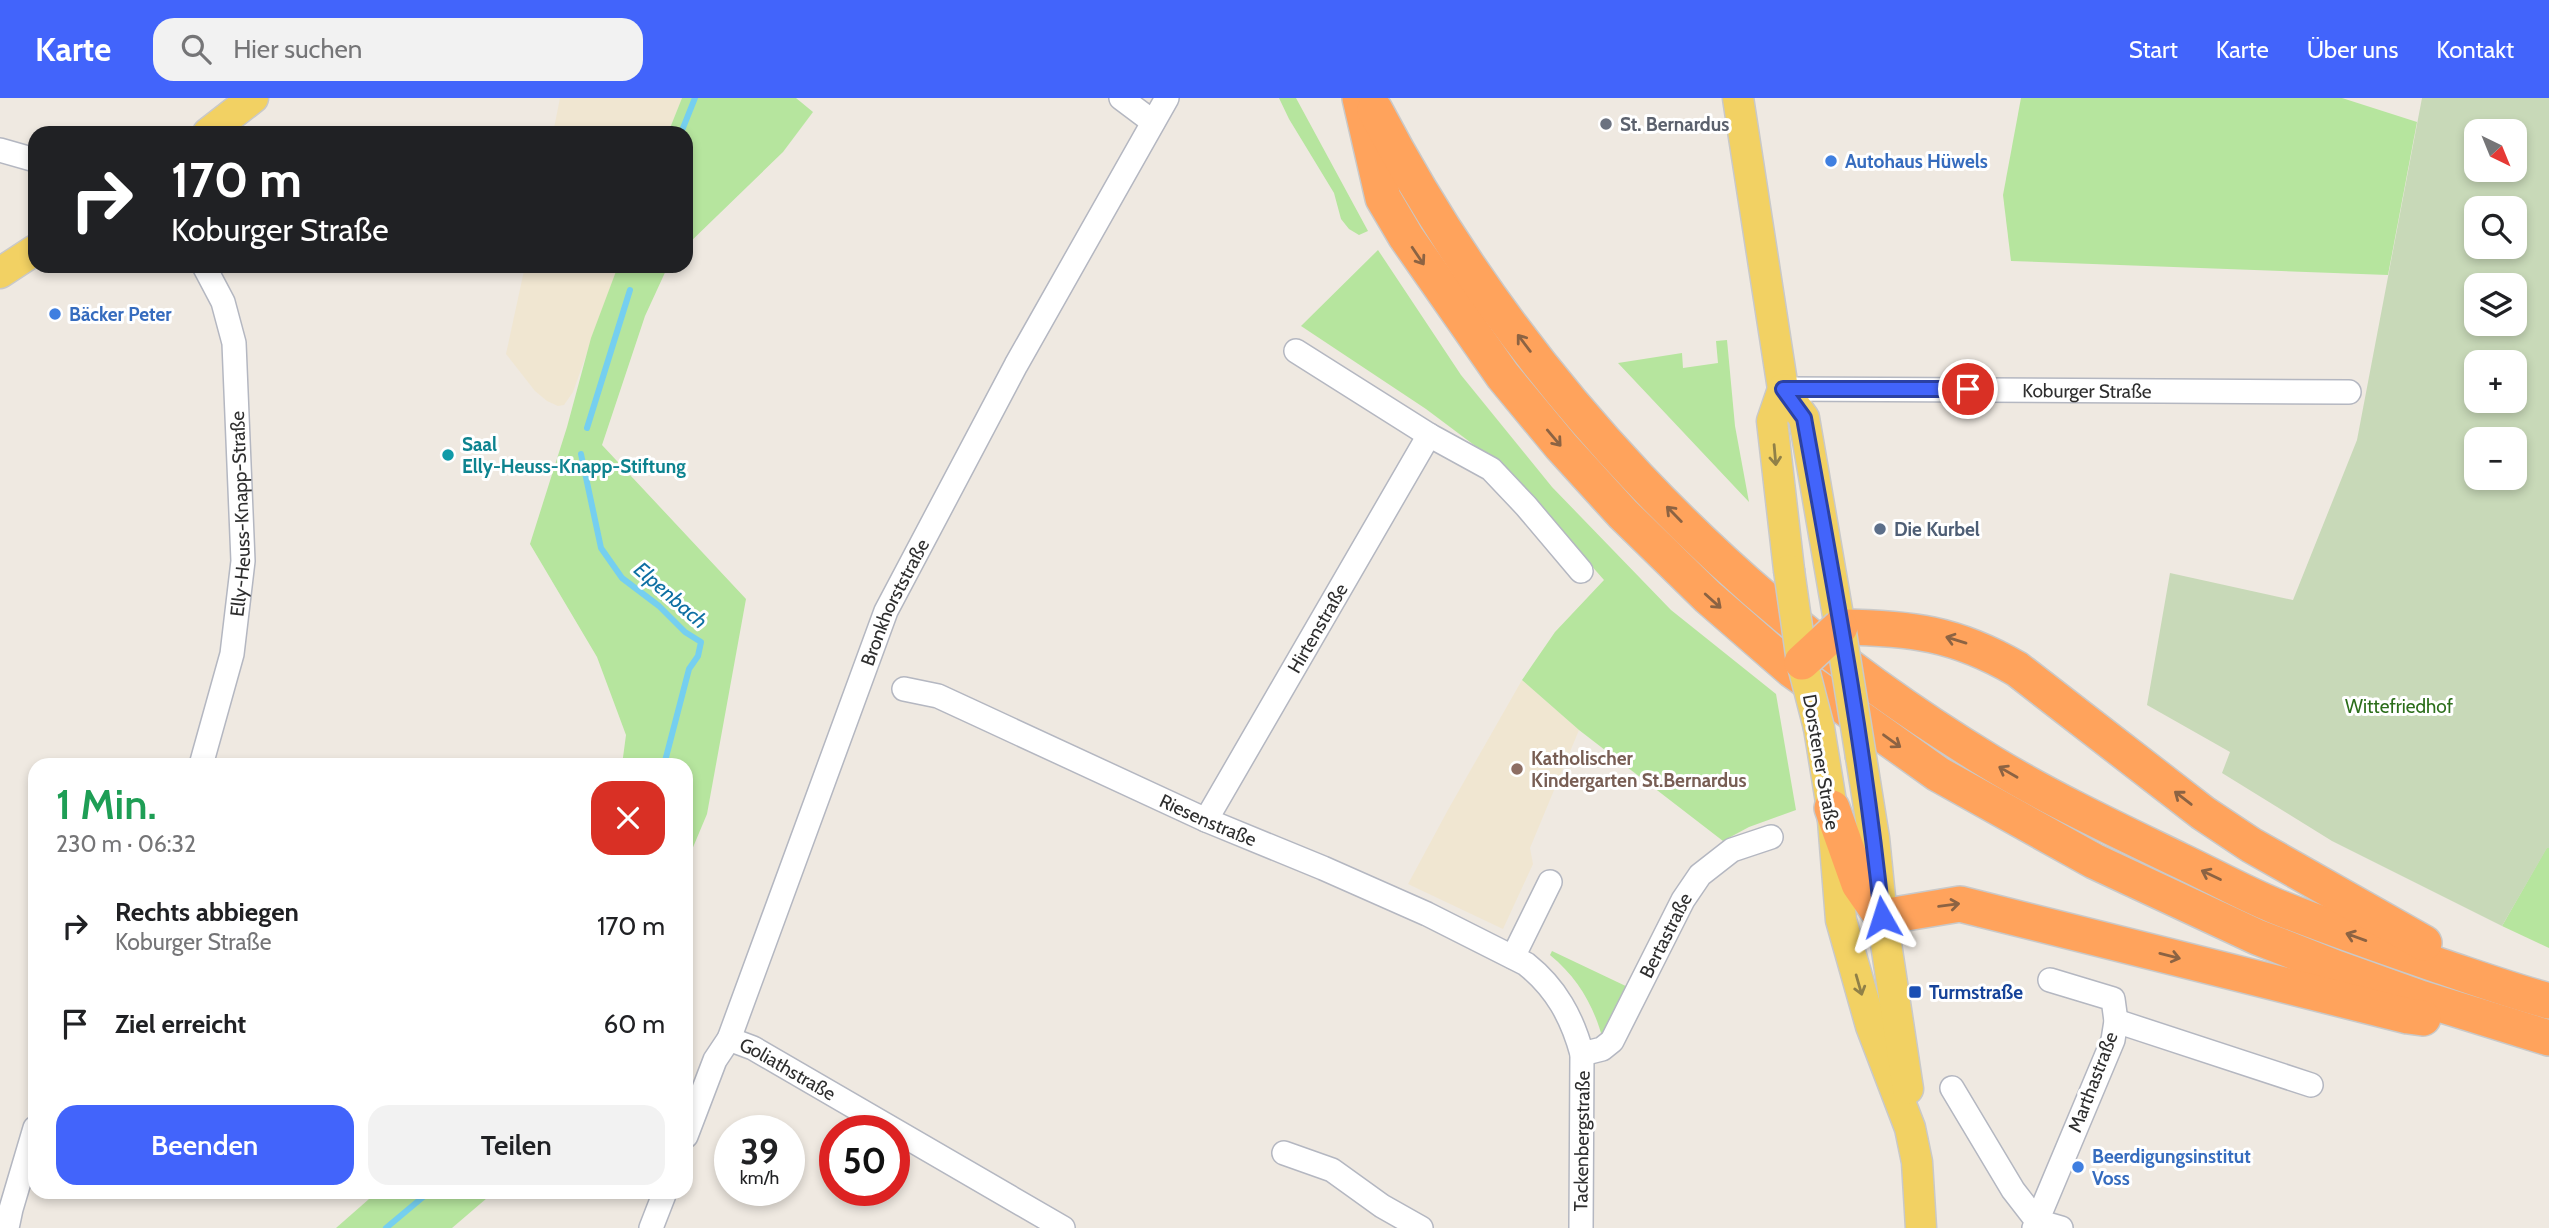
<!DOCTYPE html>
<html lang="de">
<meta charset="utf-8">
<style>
:root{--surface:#fff;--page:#f2f2f2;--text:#202124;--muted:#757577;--accent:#4264fb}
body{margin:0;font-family:Cabin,sans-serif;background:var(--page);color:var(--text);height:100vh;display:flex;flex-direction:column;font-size:26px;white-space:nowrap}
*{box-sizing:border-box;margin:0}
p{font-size:23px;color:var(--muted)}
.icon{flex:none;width:38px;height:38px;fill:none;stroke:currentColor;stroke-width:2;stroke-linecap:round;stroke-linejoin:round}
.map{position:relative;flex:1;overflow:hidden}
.details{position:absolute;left:28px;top:660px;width:665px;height:441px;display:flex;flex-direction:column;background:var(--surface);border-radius:21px;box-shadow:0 4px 10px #0003}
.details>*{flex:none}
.hud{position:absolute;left:28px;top:28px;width:665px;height:147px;border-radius:21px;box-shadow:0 4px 10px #0003;background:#202124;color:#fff;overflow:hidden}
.needle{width:46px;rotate:137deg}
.controls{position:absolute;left:2464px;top:21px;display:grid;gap:14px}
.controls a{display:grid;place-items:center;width:63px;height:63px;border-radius:14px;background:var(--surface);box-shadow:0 4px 10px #0003;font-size:35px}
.speed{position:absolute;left:714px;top:1017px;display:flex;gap:14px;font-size:35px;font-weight:700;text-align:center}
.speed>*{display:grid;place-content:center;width:91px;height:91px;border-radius:50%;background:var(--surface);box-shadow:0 4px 10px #0003;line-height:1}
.speed small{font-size:18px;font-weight:400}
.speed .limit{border:10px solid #d22;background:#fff;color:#111}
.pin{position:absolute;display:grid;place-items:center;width:60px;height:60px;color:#fff;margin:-30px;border:4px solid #fff;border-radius:50%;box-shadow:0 2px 7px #0007}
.me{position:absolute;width:77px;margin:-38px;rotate:354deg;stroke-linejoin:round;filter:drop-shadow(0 0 5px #0008)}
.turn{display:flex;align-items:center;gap:24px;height:147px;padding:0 28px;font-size:32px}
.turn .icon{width:91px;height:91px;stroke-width:2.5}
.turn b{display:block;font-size:49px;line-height:60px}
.round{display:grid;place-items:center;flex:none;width:74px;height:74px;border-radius:21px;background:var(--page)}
.overview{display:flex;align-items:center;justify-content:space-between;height:119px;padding:0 28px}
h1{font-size:42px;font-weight:600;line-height:52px;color:#1e9e55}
.cta{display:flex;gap:14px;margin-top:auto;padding:14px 28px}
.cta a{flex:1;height:80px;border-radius:21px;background:var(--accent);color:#fff;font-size:28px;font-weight:600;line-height:80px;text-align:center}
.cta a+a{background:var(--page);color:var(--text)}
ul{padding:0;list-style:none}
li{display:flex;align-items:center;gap:21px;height:98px;padding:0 28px}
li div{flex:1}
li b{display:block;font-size:26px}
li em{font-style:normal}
header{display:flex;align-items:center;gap:42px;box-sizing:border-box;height:98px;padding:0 35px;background:var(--accent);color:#fff}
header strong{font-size:33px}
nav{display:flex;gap:38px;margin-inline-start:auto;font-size:24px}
.search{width:490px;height:63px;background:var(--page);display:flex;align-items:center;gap:18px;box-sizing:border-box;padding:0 24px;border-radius:21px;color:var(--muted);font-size:26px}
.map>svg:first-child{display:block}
</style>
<header>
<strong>Karte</strong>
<div class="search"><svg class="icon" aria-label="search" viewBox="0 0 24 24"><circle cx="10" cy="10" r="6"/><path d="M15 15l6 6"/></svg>Hier suchen</div>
<nav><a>Start</a><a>Karte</a><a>Über uns</a><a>Kontakt</a></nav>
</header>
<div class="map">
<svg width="2549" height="1130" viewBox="0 0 2549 1130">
<rect width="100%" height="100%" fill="#efe9e1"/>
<!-- education -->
<g fill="#f0e6d1">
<polygon points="560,0 682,0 668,35 553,35"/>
<polygon points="525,168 618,168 573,294 564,307 558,308 547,303 535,293 506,256"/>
<polygon points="1522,582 1579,632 1530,750 1533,766 1503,831 1408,786 1449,710"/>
</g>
<!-- green -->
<g fill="#b6e59e">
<polygon points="682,0 796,0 813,14 783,54 686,148 686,35 668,35"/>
<polygon points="1279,0 1296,0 1368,133 1359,137 1349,131 1341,121 1334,95 1289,21"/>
<polygon points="2021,0 2342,0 2417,24 2388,177 2011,163 2003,97"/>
<polygon points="1378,152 1461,277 1552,389 1671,512 1776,596 1796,712 1749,729 1723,743 1579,632 1522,582 1555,534 1604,482 1506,371 1426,311 1301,228"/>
<polygon points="618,168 668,168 645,218 602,347 746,501 707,716 686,766 686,667 622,667 626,637 597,559 530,446 567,329 591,240"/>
<polygon points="1727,242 1735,328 1749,404 1618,265 1682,255 1683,270 1718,265 1716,243"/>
<polygon points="2547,749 2549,750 2549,850 2502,828"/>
<path d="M1552 853 1632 891 1603 942C1594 908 1578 880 1550 857Z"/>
<polygon points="377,1094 494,1094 452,1130 336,1130"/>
</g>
<!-- cemetery -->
<path fill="#c8d9b8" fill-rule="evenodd" d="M2422 0H2549V750H2547L2502 828 2332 743 2222 675 2230 654 2147 607 2170 475 2293 502 2357 342ZM2476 33H2515V72H2476ZM2515 110V149H2476V110ZM2515 187V226H2476V187ZM2476 264H2515V303H2476ZM2476 341H2515V380H2476Z"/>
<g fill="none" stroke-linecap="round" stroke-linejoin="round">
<!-- stream -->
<g stroke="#75cff0" stroke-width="6">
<polyline points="681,35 695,0"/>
<polyline points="587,330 630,192"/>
<polyline points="581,356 601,450 622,480 659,508 685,534 701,544 698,558 689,571 664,667"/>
<polyline points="386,1130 429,1094"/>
</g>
<!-- minor casing -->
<g stroke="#b4b7c1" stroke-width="26">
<g id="minor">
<polyline points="1121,0 1153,24"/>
<polyline points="0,52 35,62"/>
<polyline points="1296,253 1429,337 1491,371 1526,408 1581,473"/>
<path id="s1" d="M1783 291 2349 294"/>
<path id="s2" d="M904 591 938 598 977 616 1206 722 1323 770 1427 816 1526 866C1556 890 1572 919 1582 956L1581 1130"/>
<path id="s3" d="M201 667 232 556 243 463 234 245 223 204 204 168"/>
<path id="s4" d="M1206 722 1429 337"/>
<polyline points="1513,859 1550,784"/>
<polyline points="2050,882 2113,901 2116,923 2113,942 2037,1123 2061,1130"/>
<polyline points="2116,923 2311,987"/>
<path id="s5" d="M729 941 753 950 1063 1130"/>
<path id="s6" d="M1582 956 1602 951 1612 943 1683 802 1700 777 1732 752 1771 739"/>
<polyline points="1952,990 2013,1092 2037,1123 2034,1130"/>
<path id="s7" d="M686 1038 715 962 729 941 886 513 1016 267 1167 0"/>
<polyline points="1284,1055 1332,1072 1382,1108 1421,1130"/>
<polyline points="7,1130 11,1111 35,1030"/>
<polyline points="651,1130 665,1094"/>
</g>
</g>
<!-- major casing -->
<g stroke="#c9c9c9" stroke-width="33">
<g id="major">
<polyline points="1738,0 1783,291 1804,320 1840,529"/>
<polyline points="208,35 253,0"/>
<polyline points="0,175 35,152"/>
<polyline points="1783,291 1772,323 1789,472"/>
<polyline points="1819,630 1832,710 1841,822 1871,928 1910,1030 1917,1064 1921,1130"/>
<polyline points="1861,659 1874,740 1882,819 1908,991"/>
</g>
</g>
<!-- highway casing -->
<g stroke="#c9c9c9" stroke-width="38">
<g id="highway">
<polyline points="1360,0 1383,100 1406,139 1503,278 1561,348 1623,416 1708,499 1792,572 1938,676 2094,763 2257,839 2336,870 2420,900 2549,940"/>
<path d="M1375 12C1515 280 1732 508 1990 664 2051 701 2115 731 2179 762 2211 777 2243 795 2275 808 2330 830 2385 849 2440 868 2476 880 2512 893 2549 903"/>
<path d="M1840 529C1911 530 1955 535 2017 571L2203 715 2251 747 2424 845"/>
<polyline points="1832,710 1859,786 1882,819 1960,806 2408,918 2423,920"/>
</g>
</g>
<!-- minor -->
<use href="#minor" stroke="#fff" stroke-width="23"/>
<!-- major -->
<use href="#major" stroke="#f2d163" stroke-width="30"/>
<!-- highway -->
<use href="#highway" stroke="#ffa35c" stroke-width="35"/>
<!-- major-bridge casing -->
<g stroke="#c9c9c9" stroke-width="33" stroke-linecap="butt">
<g id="major-bridge">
<polyline points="1789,472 1802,564 1819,630"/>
<polyline points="1840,529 1861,659"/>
</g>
</g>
<!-- highway-bridge casing -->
<g stroke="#c9c9c9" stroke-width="38" stroke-linecap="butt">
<polyline id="highway-bridge" points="1802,564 1840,529"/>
</g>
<!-- major-bridge -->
<use href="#major-bridge" stroke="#f2d163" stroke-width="30"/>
<!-- highway-bridge -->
<use href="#highway-bridge" stroke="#ffa35c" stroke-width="35"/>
</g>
<!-- one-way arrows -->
<defs><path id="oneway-shaft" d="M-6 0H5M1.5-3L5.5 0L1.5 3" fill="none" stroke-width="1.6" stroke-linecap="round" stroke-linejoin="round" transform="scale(1.75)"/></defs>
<g stroke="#8c6343">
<use href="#oneway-shaft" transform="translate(1418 158) rotate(56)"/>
<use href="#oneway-shaft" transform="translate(1524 245) rotate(-127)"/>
<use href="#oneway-shaft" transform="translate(1554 340) rotate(50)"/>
<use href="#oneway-shaft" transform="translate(1674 416) rotate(-134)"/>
<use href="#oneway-shaft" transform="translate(1713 503) rotate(42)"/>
<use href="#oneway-shaft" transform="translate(1956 542) rotate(-163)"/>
<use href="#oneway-shaft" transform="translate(1892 643) rotate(36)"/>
<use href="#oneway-shaft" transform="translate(2008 674) rotate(-150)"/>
<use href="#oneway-shaft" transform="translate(2183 700) rotate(-142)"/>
<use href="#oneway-shaft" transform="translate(2211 777) rotate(-154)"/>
<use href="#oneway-shaft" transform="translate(1949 807) rotate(-7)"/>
<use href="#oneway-shaft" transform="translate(2356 839) rotate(-160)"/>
<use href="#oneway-shaft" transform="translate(2170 858) rotate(14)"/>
</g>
<g stroke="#908048">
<use href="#oneway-shaft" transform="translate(1775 357) rotate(85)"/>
<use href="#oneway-shaft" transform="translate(1859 887) rotate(74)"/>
</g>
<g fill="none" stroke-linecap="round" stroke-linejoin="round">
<!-- route casing -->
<g stroke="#2b41a3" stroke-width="18">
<path id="route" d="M1882 819C1865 652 1834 486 1804 320L1783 291H1968"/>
</g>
<!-- route -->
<use href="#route" stroke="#4264fb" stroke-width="12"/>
</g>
<!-- markers -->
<circle fill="#6b7280" stroke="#fff" stroke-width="2.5" cx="1606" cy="26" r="7"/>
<g fill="#3f7fe0" stroke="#fff" stroke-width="2.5">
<circle cx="1831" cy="63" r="7"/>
<circle cx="55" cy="216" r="7"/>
<circle cx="2078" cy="1069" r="7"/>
</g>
<circle fill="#0f9aa8" stroke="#fff" stroke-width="2.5" cx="448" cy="357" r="7"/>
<circle fill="#5c6f8a" stroke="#fff" stroke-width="2.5" cx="1880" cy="431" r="7"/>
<circle fill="#8d6e63" stroke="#fff" stroke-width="2.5" cx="1517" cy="671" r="7"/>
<rect fill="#1a4fb4" stroke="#fff" stroke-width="2.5" x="1908" y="887" width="14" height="14" rx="3.5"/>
<g text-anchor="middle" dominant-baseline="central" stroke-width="6" stroke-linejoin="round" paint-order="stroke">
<!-- worship labels -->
<g font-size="19" font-weight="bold" fill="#5b616d" stroke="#fff" text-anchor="start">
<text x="1620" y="26">St. Bernardus</text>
</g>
<!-- shop labels -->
<g font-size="19" font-weight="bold" fill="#366cbe" stroke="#fff" text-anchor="start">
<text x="1845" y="63">Autohaus Hüwels</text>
<text x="69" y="216">Bäcker Peter</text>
<text x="2092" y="1058">Beerdigungsinstitut<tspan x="2092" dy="22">Voss</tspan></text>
</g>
<!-- street labels -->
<g font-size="19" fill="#2e2e2e" stroke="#fff">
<text stroke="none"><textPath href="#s1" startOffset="304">Koburger Straße</textPath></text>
<text stroke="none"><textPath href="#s3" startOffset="256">Elly-Heuss-Knapp-Straße</textPath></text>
<text stroke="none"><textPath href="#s7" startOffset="574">Bronkhorststraße</textPath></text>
<text stroke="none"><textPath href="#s4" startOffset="222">Hirtenstraße</textPath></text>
<text transform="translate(1821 664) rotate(80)">Dorstener Straße</text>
<text stroke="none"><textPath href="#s2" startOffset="332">Riesenstraße</textPath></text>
<text stroke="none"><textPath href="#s6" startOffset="152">Bertastraße</textPath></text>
<text stroke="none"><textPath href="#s5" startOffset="66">Goliathstraße</textPath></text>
<text transform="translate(2093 984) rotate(-69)">Marthastraße</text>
<text transform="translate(1582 1043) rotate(-89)">Tackenbergstraße</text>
</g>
<!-- culture labels -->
<g font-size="19" font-weight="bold" fill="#0d838f" stroke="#fff" text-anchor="start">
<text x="462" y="346">Saal<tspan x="462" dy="22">Elly-Heuss-Knapp-Stiftung</tspan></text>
</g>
<!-- service labels -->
<g font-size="19" font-weight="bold" fill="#4e5e75" stroke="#fff" text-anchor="start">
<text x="1894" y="431">Die Kurbel</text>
</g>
<!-- park labels -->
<g font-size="19" fill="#2c6e1b" stroke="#fff">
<text x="2399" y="608">Wittefriedhof</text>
</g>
<!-- education labels -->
<g font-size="19" font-weight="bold" fill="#785e54" stroke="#fff" text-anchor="start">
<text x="1531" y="660">Katholischer<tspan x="1531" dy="22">Kindergarten St.Bernardus</tspan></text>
</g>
<!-- transit labels -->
<g font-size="19" font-weight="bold" fill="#164399" stroke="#fff" text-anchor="start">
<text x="1929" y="894">Turmstraße</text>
</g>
<!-- water labels -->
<g font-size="21" font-style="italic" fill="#0d6fa3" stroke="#fff">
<text transform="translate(671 497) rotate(41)">Elpenbach</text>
</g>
</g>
</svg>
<div class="controls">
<a><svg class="needle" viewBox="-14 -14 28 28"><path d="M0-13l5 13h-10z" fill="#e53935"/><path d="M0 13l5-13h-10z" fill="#757577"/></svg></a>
<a><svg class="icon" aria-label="search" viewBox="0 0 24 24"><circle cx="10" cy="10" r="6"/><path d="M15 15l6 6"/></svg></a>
<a><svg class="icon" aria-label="layers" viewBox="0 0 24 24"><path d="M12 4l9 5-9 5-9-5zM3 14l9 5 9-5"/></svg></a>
<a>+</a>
<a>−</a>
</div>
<div class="speed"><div>39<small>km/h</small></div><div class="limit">50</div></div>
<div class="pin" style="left:1968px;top:291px;background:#d93025"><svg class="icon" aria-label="arrive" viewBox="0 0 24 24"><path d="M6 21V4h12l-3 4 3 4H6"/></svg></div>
<svg class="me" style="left:1882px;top:819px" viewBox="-20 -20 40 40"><path d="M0-17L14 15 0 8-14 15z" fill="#4264fb" stroke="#fff" stroke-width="4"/></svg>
<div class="hud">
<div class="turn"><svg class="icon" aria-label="right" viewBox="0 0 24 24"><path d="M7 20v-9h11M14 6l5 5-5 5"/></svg><div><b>170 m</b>Koburger Straße</div></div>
</div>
<section class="details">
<div class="overview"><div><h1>1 Min.</h1><p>230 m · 06:32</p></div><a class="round" style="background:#d93025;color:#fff"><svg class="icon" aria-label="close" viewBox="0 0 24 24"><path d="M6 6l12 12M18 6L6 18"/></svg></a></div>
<ul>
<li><svg class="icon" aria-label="right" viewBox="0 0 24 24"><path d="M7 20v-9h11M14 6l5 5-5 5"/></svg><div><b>Rechts abbiegen</b><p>Koburger Straße</p></div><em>170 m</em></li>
<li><svg class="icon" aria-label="arrive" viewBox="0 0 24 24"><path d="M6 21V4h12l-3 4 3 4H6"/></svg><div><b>Ziel erreicht</b></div><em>60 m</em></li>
</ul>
<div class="cta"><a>Beenden</a><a>Teilen</a></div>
</section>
</div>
